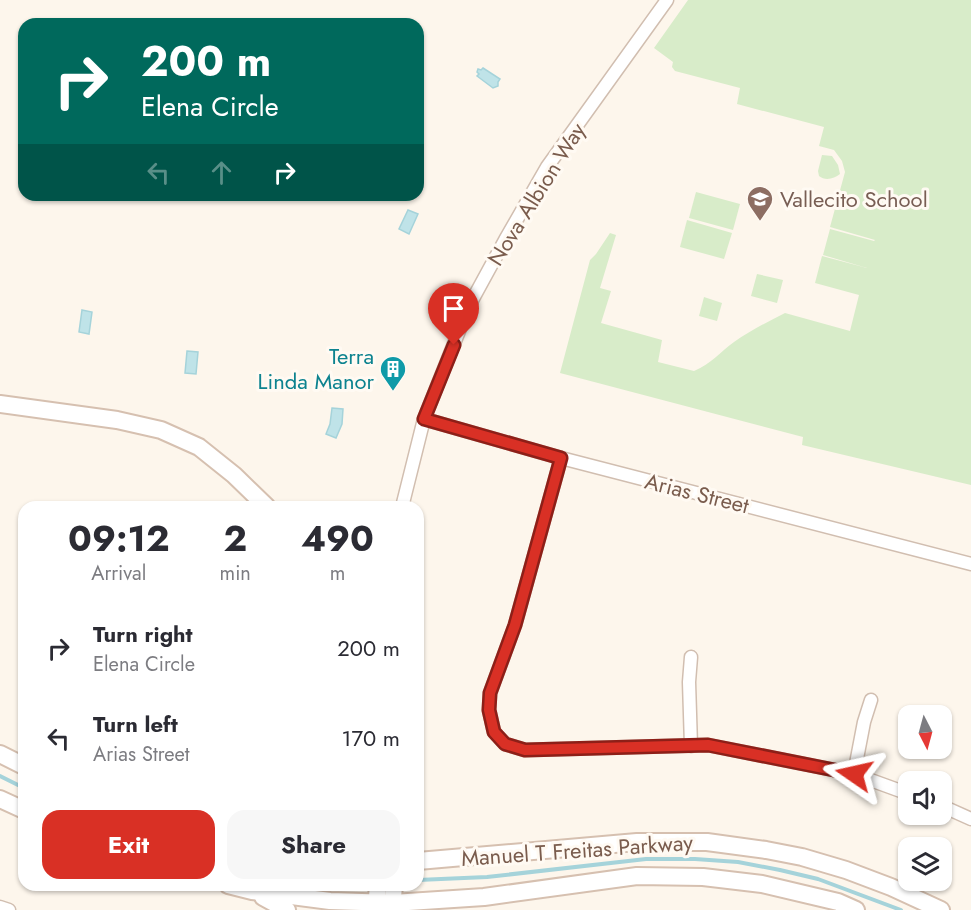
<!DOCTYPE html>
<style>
:root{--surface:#fff;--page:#f7f7f7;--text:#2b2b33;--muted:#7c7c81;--accent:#d93025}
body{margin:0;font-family:Jost,sans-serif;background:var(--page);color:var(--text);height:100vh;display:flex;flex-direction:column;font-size:22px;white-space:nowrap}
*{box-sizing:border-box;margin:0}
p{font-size:20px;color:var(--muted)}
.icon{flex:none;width:33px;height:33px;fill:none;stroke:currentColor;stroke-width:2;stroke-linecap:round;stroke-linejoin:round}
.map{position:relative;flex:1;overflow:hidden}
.drawer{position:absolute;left:18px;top:501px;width:406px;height:390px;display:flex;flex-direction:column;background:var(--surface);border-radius:18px;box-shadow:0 2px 4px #0004}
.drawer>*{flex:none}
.banner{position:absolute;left:18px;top:18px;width:406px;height:183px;border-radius:18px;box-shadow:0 2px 4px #0004;background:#00695c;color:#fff;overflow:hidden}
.needle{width:39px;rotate:174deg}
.fabs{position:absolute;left:898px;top:705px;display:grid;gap:12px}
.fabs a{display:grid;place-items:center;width:54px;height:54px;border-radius:12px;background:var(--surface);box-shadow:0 2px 4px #0004;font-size:30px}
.pin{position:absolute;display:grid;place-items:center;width:51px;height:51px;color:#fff;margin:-62px -26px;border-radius:50% 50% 50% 0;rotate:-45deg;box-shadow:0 0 6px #0007}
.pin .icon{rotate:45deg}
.me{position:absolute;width:66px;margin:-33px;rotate:281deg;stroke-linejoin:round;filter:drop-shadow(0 0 4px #0008)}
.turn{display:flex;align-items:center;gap:21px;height:126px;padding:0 24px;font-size:27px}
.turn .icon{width:78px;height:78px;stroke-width:2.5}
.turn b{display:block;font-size:42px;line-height:51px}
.lanes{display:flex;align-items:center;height:57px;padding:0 24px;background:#0003;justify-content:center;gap:30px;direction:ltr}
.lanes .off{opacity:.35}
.eta{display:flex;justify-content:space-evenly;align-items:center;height:102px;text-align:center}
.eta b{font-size:36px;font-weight:700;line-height:42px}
.cta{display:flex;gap:12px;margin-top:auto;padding:12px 24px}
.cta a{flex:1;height:69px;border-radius:18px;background:var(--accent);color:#fff;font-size:24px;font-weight:700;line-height:69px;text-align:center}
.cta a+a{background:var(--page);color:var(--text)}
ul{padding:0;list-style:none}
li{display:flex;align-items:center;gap:18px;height:90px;padding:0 24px}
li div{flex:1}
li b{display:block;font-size:22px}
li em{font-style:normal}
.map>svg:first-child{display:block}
</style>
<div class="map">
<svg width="971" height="910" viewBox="0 0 971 910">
<rect width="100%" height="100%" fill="#fdf6ec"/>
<!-- green -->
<g fill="#d8ecc9">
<path d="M688 0H971V485L802 445 803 437 560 373 590 260 596 254 610 233 616 235 600 288 611 291 601 323 662 340 658 362 694 371C712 363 719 353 734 342 750 331 767 322 785 313L850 331 859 295 815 283 822 256 867 268 823 255 830 229 874 241 875 240 830 227 845 172 842 161 834 150 819 146 824 127 737 104 740 88 675 71 672 67 673 62 654 48Z"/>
<path d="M822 155 832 156 838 165 840 174C834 179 825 181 819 176L818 171Z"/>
<polygon points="696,192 740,204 733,230 689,218"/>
<polygon points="687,220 732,233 724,259 680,247"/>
<polygon points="757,274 783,280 777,303 751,296"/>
<polygon points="704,297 722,303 717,321 699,316"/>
</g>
<!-- water -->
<g fill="#bfe3e8" stroke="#a5d3da" stroke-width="1.5">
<polygon points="483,68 500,79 498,82 498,86 493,88 477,76 479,74 477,72 478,69 481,70"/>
<polygon points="408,210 418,214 409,234 399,229"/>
<polygon points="82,310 92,312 89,334 79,332"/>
<polygon points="187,351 198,352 196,374 185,373"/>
<polygon points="332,408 343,409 342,424 336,438 326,434 330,424"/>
</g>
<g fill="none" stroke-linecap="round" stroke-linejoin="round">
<!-- stream -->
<g stroke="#a5d3da" stroke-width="4">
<polyline points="0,776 24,788"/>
<polyline points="418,880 487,877 646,859 695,859 738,862 780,870 818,879 901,910"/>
</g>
<!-- street casing -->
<g stroke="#d1beb0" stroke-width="15">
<g id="street">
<polyline points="424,419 561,458 971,564"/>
<polyline points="561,458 515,625 490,693 489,710 494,732 505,744 525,750 708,745 854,774 909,794"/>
<polyline points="402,507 424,419 469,306 505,240 547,167 667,0"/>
<polyline points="691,657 689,682 691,746"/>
<polyline points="854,774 864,722 871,700"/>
<polyline points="942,806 971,819"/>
<polyline points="0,907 9,910"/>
</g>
</g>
<!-- secondary casing -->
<g stroke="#d6c0b0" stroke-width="20">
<g id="secondary">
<polyline points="0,404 117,420 161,430 199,447 234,475 267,507"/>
<polyline points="0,754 24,766"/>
<polyline points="0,799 24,810"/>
<polyline points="418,861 637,842 707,842 766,850 802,857 846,870 891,887 941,910"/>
<polyline points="228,885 252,891 330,901 393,903 484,897 637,876 703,877 762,884 838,902 856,910"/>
<polyline points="263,897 287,910"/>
<polyline points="376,910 378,885"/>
<polyline points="392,910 394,885"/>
</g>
</g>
<!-- street -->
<use href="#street" stroke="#fff" stroke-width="12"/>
<!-- secondary -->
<use href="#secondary" stroke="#fff" stroke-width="16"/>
</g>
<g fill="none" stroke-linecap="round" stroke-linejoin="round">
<!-- route casing -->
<g stroke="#8d1f18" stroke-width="15">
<polyline id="route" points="454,345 424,419 561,458 515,625 490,693 489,710 494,732 505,744 525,750 708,745 854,774"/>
</g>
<!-- route -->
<use href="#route" stroke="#d93025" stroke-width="10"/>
</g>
<!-- icons -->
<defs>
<g id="school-pin" transform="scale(1.35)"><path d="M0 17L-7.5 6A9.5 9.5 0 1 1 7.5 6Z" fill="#8d6e63" stroke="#fffaf3"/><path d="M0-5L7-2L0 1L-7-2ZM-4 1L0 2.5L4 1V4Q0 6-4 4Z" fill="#fff"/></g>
<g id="building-pin" transform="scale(1.35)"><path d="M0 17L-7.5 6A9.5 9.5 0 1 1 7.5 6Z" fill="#0f9aa8" stroke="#fffaf3"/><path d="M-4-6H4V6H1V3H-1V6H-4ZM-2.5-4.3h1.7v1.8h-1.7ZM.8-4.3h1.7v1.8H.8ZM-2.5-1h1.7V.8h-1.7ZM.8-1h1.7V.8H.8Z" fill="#fff"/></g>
</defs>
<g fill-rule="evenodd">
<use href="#school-pin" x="760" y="199"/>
<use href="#building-pin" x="393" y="369"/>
</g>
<g text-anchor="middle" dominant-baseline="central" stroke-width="6" stroke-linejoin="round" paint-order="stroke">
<!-- street labels -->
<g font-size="22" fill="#7a5c4d" stroke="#fffaf3">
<text transform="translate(536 194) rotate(-58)">Nova Albion Way</text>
<text transform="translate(697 493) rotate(14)">Arias Street</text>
<text transform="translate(577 850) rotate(-4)">Manuel T Freitas Parkway</text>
</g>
<!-- education labels -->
<g font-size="22" fill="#785e54" stroke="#fffaf3" text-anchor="start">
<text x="780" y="199">Vallecito School</text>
</g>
<!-- culture labels -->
<g font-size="22" fill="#0d838f" stroke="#fffaf3" text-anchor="end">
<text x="374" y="356">Terra<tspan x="374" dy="25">Linda Manor</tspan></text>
</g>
</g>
</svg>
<div class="fabs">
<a><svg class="needle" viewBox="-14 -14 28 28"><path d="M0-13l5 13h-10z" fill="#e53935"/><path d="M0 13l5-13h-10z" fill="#7c7c81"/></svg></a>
<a><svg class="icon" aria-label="sound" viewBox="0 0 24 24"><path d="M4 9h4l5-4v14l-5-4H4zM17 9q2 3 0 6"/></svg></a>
<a><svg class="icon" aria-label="layers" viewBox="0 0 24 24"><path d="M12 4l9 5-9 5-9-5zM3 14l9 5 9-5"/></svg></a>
</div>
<div class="pin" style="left:454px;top:345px;background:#d93025"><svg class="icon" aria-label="arrive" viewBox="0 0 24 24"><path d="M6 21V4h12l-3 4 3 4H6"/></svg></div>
<svg class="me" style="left:854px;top:774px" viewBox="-20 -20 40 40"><path d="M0-17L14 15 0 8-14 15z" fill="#d93025" stroke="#fff" stroke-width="4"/></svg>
<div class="banner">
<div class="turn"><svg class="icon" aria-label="right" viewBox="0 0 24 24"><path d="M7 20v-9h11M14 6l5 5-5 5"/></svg><div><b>200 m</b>Elena Circle</div></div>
<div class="lanes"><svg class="icon off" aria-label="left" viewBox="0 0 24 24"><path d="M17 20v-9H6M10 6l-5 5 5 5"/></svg><svg class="icon off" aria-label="ahead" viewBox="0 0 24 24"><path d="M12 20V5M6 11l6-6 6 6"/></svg><svg class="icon" aria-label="right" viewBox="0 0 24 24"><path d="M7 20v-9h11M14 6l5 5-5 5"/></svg></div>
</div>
<section class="drawer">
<div class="eta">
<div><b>09:12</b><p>Arrival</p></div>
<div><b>2</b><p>min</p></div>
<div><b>490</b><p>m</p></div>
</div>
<ul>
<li><svg class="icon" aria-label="right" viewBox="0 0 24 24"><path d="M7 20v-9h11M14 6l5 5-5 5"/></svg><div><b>Turn right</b><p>Elena Circle</p></div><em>200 m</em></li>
<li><svg class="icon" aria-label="left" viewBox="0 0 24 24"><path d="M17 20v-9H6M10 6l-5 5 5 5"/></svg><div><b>Turn left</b><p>Arias Street</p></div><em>170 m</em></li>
</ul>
<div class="cta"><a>Exit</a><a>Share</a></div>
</section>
</div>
